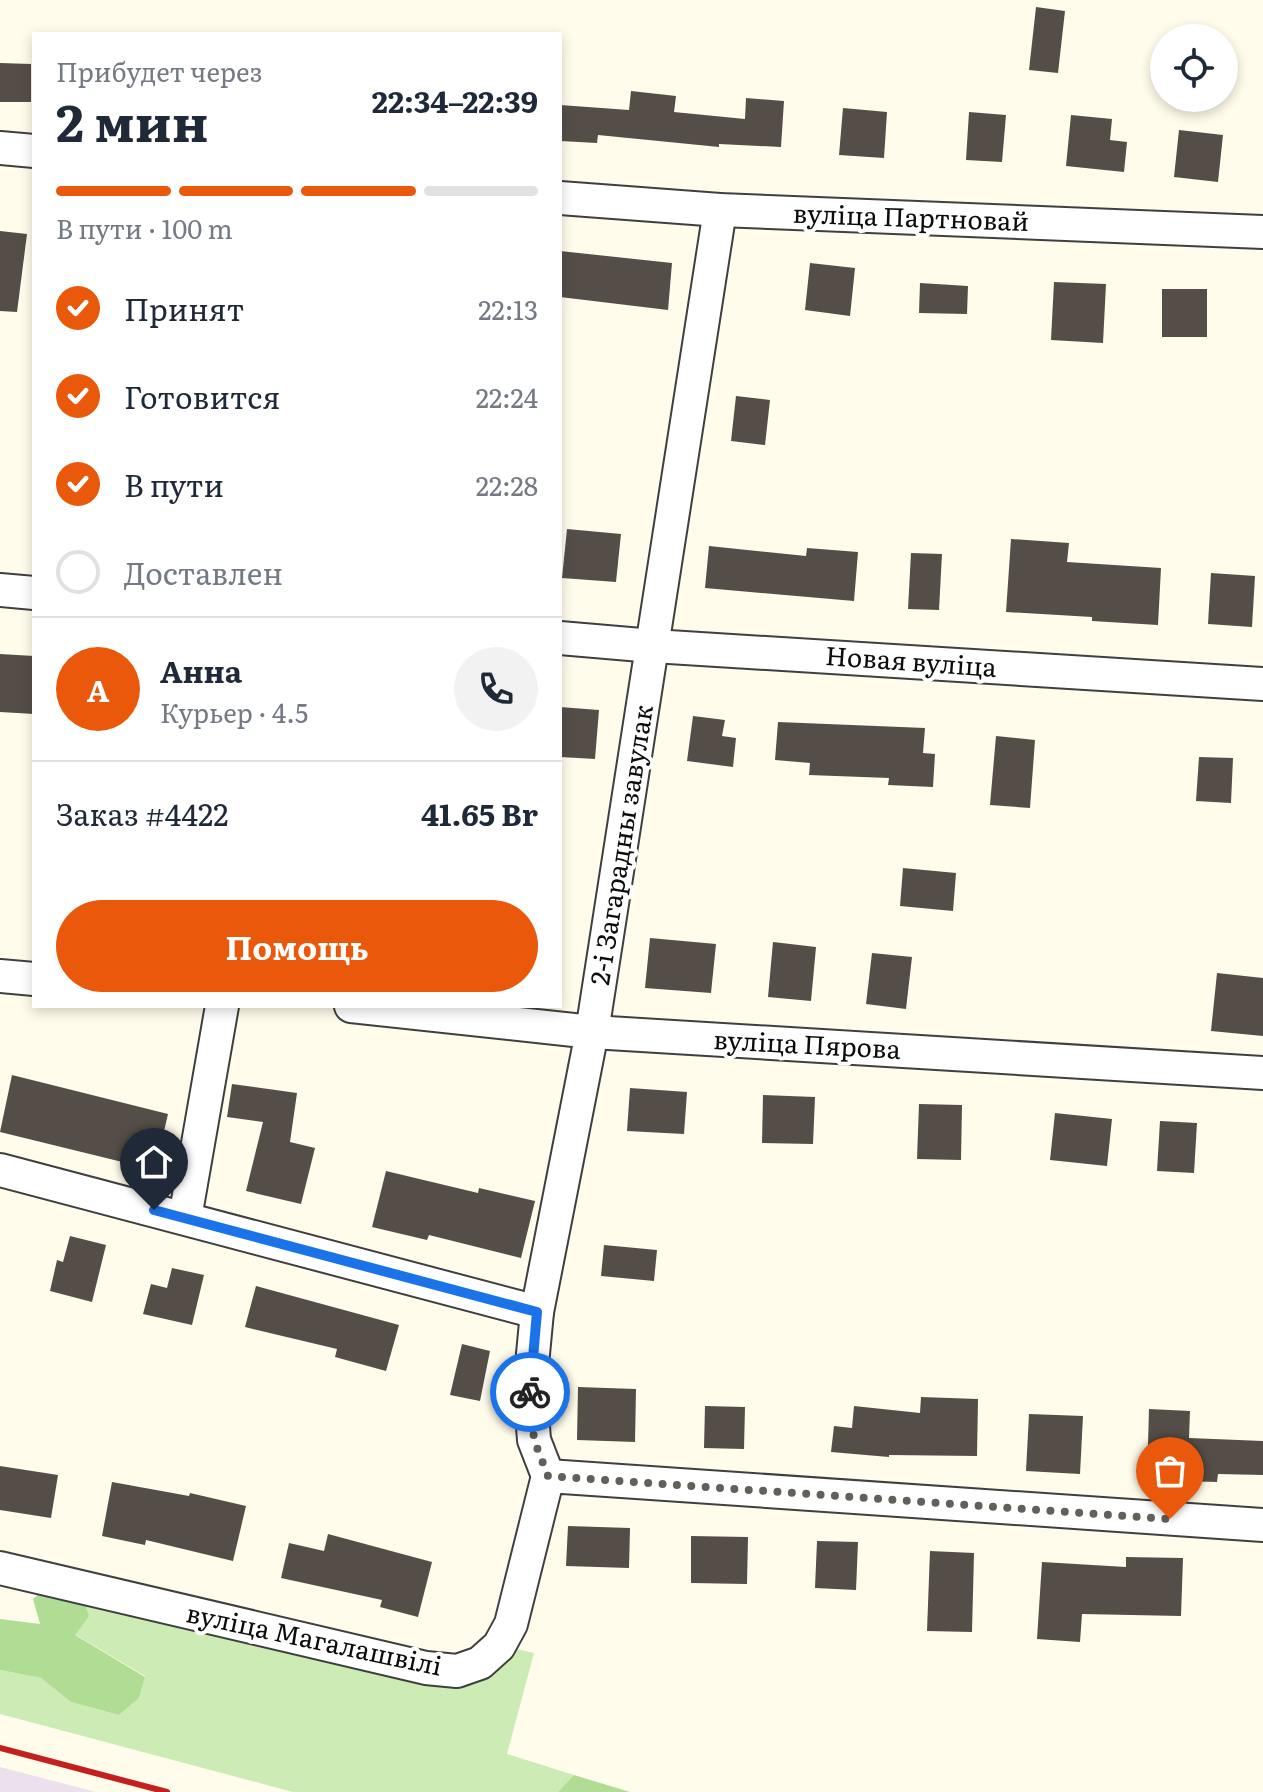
<!DOCTYPE html>
<html lang="ru">
<meta charset="utf-8">
<style>
:root{--surface:#fff;--page:#f2f2f3;--text:#1f2937;--muted:#747a83;--line:#e0e1e3;--accent:#ea580c}
body{margin:0;font-family:Literata,serif;background:var(--page);color:var(--text);height:100vh;display:flex;flex-direction:column;font-size:30px;white-space:nowrap}
*{box-sizing:border-box;margin:0}
p{font-size:26px;color:var(--muted)}
.icon{flex:none;width:44px;height:44px;fill:none;stroke:currentColor;stroke-width:2;stroke-linecap:round;stroke-linejoin:round}
.map{position:relative;flex:1;overflow:hidden}
.drawer{position:absolute;left:32px;top:32px;width:530px;height:976px;display:flex;flex-direction:column;background:var(--surface);border-radius:0px;box-shadow:0 4px 12px #0003}
.drawer>*{flex:none}
.tools{position:absolute;left:1150px;top:24px;display:grid;gap:16px}
.tools a{display:grid;place-items:center;width:88px;height:88px;border-radius:50%;background:var(--surface);box-shadow:0 4px 12px #0003;font-size:40px}
.pin{position:absolute;display:grid;place-items:center;width:68px;height:68px;color:#fff;margin:-82px -34px;border-radius:50% 50% 50% 0;rotate:-45deg;box-shadow:0 0 8px #0007}
.pin .icon{rotate:45deg}
.courier{position:absolute;display:grid;place-items:center;width:80px;height:80px;margin:-40px;border:6px solid #1a73e8;border-radius:50%;background:#fff;color:#222;box-shadow:0 2px 10px #0007}
.head em{font-style:normal;font-weight:700}
.head div{display:flex;flex-direction:column-reverse}
.head{display:flex;align-items:center;justify-content:space-between;height:136px;padding:0 24px}
h1{font-size:52px;font-weight:700;line-height:60px}
.bar{display:grid;grid-template-columns:repeat(4,1fr);gap:12px 8px;align-content:center;height:96px;padding:0 24px}
.bar i{height:10px;border-radius:6px;background:var(--line)}
.bar .active{background:var(--accent)}
.bar p{grid-column:span 4}
.line{display:flex;align-items:center;gap:20px;padding:0 24px;border-top:2px solid var(--line)}
.line div{flex:1}
.round{display:grid;place-items:center;flex:none;width:84px;height:84px;border-radius:42px;background:var(--page)}
ol{padding:0 24px;list-style:none}
li{display:flex;align-items:center;gap:24px;height:88px}
li p{margin-inline-start:auto}
li .icon{padding:8px;border-radius:50%;background:var(--accent);color:#fff;stroke-width:4}
li:last-child{color:var(--muted)}
li i{width:44px;height:44px;border:4px solid var(--line);border-radius:50%}
.cta{display:flex;gap:16px;margin-top:auto;padding:16px 24px}
.cta a{flex:1;height:92px;border-radius:48px;background:var(--accent);color:#fff;font-size:32px;font-weight:700;line-height:92px;text-align:center}
.map>svg:first-child{display:block}
</style>
<div class="map">
<svg width="1263" height="1792" viewBox="0 0 1263 1792">
<rect width="100%" height="100%" fill="#fffcec"/>
<polygon fill="#ebe0ec" points="0,1767 96,1792 0,1792"/>
<polygon fill="#cdebb4" points="82,1596 427,1679 512,1648 534,1653 507,1754 574,1775 558,1792 293,1792 0,1714 0,1670 41,1678 71,1702 119,1715 139,1698 145,1676 74,1634"/>
<g fill="#b0dc93">
<polygon points="48,1586 82,1596 89,1616 75,1635 145,1677 139,1698 119,1715 71,1702 41,1678 0,1670 0,1619 40,1624 33,1599"/>
<polygon points="574,1775 630,1792 558,1792"/>
</g>
<g fill="#554e48">
<polygon points="1036,7 1065,11 1058,73 1029,70"/>
<polygon points="0,63 31,64 31,102 0,102"/>
<polygon points="631,91 676,96 674,112 745,119 746,98 784,101 781,147 719,144 719,147 598,135 597,143 560,141 560,105 629,110"/>
<polygon points="843,108 887,112 884,158 839,155"/>
<polygon points="969,112 1006,115 1002,162 966,160"/>
<polygon points="1071,115 1112,119 1110,140 1127,142 1124,172 1066,166"/>
<polygon points="1179,130 1223,135 1218,182 1174,177"/>
<polygon points="0,231 27,234 17,312 0,311"/>
<polygon points="560,251 672,263 668,310 560,297"/>
<polygon points="810,263 855,268 850,316 805,310"/>
<polygon points="1054,282 1106,284 1103,343 1051,340"/>
<polygon points="920,283 968,286 967,314 919,313"/>
<rect x="1162" y="289" width="45" height="48"/>
<polygon points="736,396 770,400 765,445 731,441"/>
<polygon points="567,529 621,534 616,582 562,578"/>
<polygon points="1011,539 1069,543 1067,562 1161,568 1158,625 1092,621 1092,617 1006,612"/>
<polygon points="709,546 806,556 807,548 858,552 854,601 705,588"/>
<polygon points="911,553 942,554 939,610 908,609"/>
<polygon points="1211,573 1255,576 1252,627 1208,624"/>
<polygon points="0,654 34,656 34,714 0,712"/>
<polygon points="560,707 599,710 595,759 560,757"/>
<polygon points="693,716 725,720 722,736 736,738 733,767 687,761"/>
<polygon points="778,722 925,728 923,753 935,754 933,787 888,785 889,778 809,775 810,763 775,760"/>
<polygon points="996,736 1035,740 1030,808 990,805"/>
<polygon points="1199,757 1233,758 1231,803 1196,801"/>
<polygon points="903,868 956,873 953,911 900,906"/>
<polygon points="650,938 716,944 711,993 645,988"/>
<polygon points="773,942 816,947 811,1001 768,997"/>
<polygon points="872,953 912,957 906,1009 866,1004"/>
<polygon points="1217,973 1263,978 1263,1036 1211,1031"/>
<polygon points="12,1075 168,1114 155,1170 0,1132"/>
<polygon points="232,1084 297,1093 290,1142 315,1148 301,1204 246,1191 263,1122 227,1117"/>
<polygon points="630,1088 687,1092 684,1134 627,1131"/>
<polygon points="763,1095 815,1097 813,1144 762,1143"/>
<polygon points="919,1104 962,1105 961,1160 917,1159"/>
<polygon points="1055,1113 1112,1119 1107,1166 1050,1160"/>
<polygon points="1160,1121 1197,1123 1194,1173 1157,1171"/>
<polygon points="386,1171 478,1193 479,1188 535,1201 521,1258 429,1235 427,1240 372,1227"/>
<polygon points="70,1236 106,1245 92,1302 50,1291 57,1260 63,1262"/>
<polygon points="604,1245 657,1250 654,1281 601,1276"/>
<polygon points="172,1268 204,1275 192,1325 143,1314 151,1284 167,1288"/>
<polygon points="256,1286 399,1325 386,1371 335,1357 337,1349 245,1327"/>
<polygon points="462,1344 490,1351 480,1401 450,1395"/>
<polygon points="578,1387 636,1389 635,1442 577,1440"/>
<polygon points="921,1397 978,1399 977,1456 889,1455 889,1457 831,1452 834,1426 852,1428 854,1406 920,1413"/>
<polygon points="705,1406 745,1407 744,1449 704,1448"/>
<polygon points="1149,1409 1190,1411 1189,1438 1263,1441 1263,1475 1218,1474 1217,1482 1147,1480"/>
<polygon points="1029,1414 1083,1416 1080,1474 1026,1471"/>
<polygon points="0,1466 58,1475 51,1518 0,1510"/>
<polygon points="112,1482 189,1496 190,1493 246,1506 233,1561 146,1540 145,1545 102,1536"/>
<polygon points="568,1526 630,1528 629,1568 566,1566"/>
<polygon points="328,1534 432,1562 418,1617 380,1607 382,1600 281,1578 289,1543 324,1551"/>
<polygon points="691,1536 748,1537 747,1584 691,1583"/>
<polygon points="817,1541 858,1542 856,1590 815,1588"/>
<polygon points="930,1551 974,1553 972,1632 927,1631"/>
<polygon points="1126,1557 1183,1558 1181,1616 1082,1614 1080,1642 1037,1639 1042,1562 1126,1567"/>
</g>
<g fill="none" stroke-linecap="round" stroke-linejoin="round">
<defs>
<g id="street">
<polyline points="0,148 34,151"/>
<polyline points="560,198 720,210 1263,232"/>
<polyline points="0,590 34,593"/>
<polyline points="560,638 653,646 1263,684"/>
<polyline points="0,976 34,979"/>
<polyline points="351,1006 592,1032 1263,1073"/>
<polyline points="0,1170 537,1312"/>
<polyline points="185,1218 222,1006"/>
<polyline points="548,1476 534,1440 530,1385 537,1312 592,1032 720,210"/>
<polyline points="0,1568 426,1668 457,1671 480,1663 499,1646 511,1624 548,1476 1263,1525"/>
</g>
</defs>
<use href="#street" stroke="#3f3f3f" stroke-width="36"/>
<use href="#street" stroke="#fff" stroke-width="32"/>
<polyline stroke="#c2211f" stroke-width="6" points="0,1748 167,1792"/>
</g>
<g fill="none" stroke-linecap="round" stroke-linejoin="round">
<polyline stroke="#61605a" stroke-width="8" stroke-dasharray="0 14.4" points="530,1392 534,1440 548,1476 1170,1519"/>
<polyline stroke="#1a73e8" stroke-width="10" points="154,1210 537,1312 530,1392"/>
</g>
<g text-anchor="middle" stroke-width="8" stroke-linejoin="round" paint-order="stroke">
<g font-size="26" fill="#0c0c0c" stroke="#fff">
<text transform="translate(911 218) rotate(2)" y="9">вуліца Партновай</text>
<text transform="translate(911 662) rotate(4)" y="9">Новая вуліца</text>
<text transform="translate(622 845) rotate(-81)" y="9">2-і Загарадны завулак</text>
<text transform="translate(807 1045) rotate(3)" y="9">вуліца Пярова</text>
<text transform="translate(314 1640) rotate(12)" y="9">вуліца Магалашвілі</text>
</g>
</g>
</svg>
<div class="tools">
<a><svg class="icon" aria-label="locate" viewBox="0 0 24 24"><circle cx="12" cy="12" r="6"/><path d="M12 2v4M12 18v4M2 12h4M18 12h4"/></svg></a>
</div>
<div class="pin" style="left:1170px;top:1519px;background:#ea580c"><svg class="icon" aria-label="bag" viewBox="0 0 24 24"><path d="M5 8h14l-1 12H6zM9 8a3 3 0 0 1 6 0"/></svg></div>
<div class="pin" style="left:154px;top:1210px;background:#1f2937"><svg class="icon" aria-label="home" viewBox="0 0 24 24"><path d="M3 11l9-7 9 7M6 9v11h12V9"/></svg></div>
<div class="courier" style="left:530px;top:1392px"><svg class="icon" aria-label="bike" viewBox="0 0 24 24"><circle cx="6" cy="16" r="4"/><circle cx="18" cy="16" r="4"/><path d="M6 16l4-8h5l3 8M10 8l3 8H6M13 5h3"/></svg></div>
<section class="drawer">
<div class="head"><div><h1>2 мин</h1><p>Прибудет через</p></div><em>22:34–22:39</em></div>
<div class="bar"><i class="active"></i><i class="active"></i><i class="active"></i><i></i><p>В пути · 100 m</p></div>
<ol>
<li><svg class="icon" aria-label="check" viewBox="0 0 24 24"><path d="M5 12l5 5 9-10"/></svg>Принят<p>22:13</p></li>
<li><svg class="icon" aria-label="check" viewBox="0 0 24 24"><path d="M5 12l5 5 9-10"/></svg>Готовится<p>22:24</p></li>
<li><svg class="icon" aria-label="check" viewBox="0 0 24 24"><path d="M5 12l5 5 9-10"/></svg>В пути<p>22:28</p></li>
<li><i></i>Доставлен</li>
</ol>
<div class="line" style="height:144px"><b class="round" style="background:var(--accent);color:#fff">А</b><div><b>Анна</b><p>Курьер · 4.5</p></div><a class="round"><svg class="icon" aria-label="phone" viewBox="0 0 24 24"><path d="M5 4h4l2 5-3 2q2 4 5 5l2-3 5 2v4C11 20 4 13 5 4z"/></svg></a></div>
<div class="line" style="height:104px"><div>Заказ #4422</div><b>41.65 Br</b></div>
<div class="cta"><a>Помощь</a></div>
</section>
</div>
